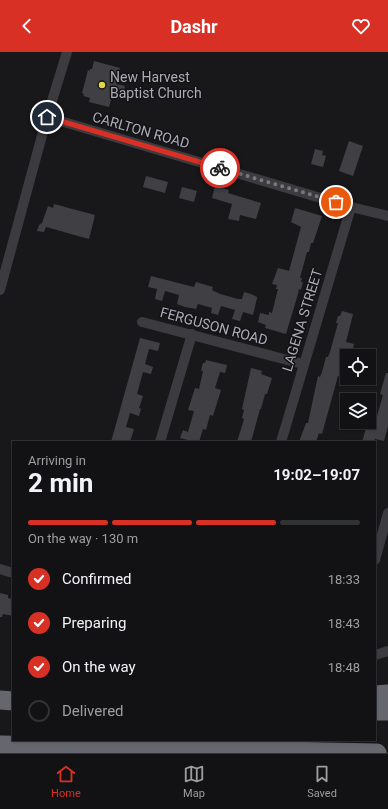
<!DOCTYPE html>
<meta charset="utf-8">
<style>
:root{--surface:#121214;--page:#1f2022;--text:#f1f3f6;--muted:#9c9ea0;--line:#313234;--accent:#d93025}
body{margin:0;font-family:Roboto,sans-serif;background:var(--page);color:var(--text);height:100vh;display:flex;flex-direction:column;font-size:15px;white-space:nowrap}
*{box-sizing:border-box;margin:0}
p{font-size:13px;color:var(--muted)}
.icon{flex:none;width:22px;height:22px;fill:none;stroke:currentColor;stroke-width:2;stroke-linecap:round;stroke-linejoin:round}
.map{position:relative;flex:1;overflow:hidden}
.panel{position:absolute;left:12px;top:389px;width:364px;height:300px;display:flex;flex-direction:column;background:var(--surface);border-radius:0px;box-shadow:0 1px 3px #0004,0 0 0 1px var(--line)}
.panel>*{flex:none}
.fabs{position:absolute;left:340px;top:297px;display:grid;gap:8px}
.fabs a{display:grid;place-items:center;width:36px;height:36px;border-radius:0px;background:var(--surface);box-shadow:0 1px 3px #0004,0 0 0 1px var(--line);font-size:20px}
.pin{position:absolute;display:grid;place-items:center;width:34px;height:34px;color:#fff;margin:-17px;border:2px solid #fff;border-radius:50%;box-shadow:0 1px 4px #0007}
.courier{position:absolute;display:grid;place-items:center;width:40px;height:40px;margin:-20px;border:3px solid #d93025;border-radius:50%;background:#fff;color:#222;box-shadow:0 1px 5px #0007}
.headline em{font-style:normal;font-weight:700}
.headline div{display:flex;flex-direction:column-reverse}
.headline{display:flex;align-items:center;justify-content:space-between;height:68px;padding:0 16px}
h1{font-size:26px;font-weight:700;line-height:30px}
.bar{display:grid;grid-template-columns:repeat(4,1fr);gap:6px 4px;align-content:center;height:48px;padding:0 16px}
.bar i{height:5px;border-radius:3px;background:var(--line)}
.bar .selected{background:var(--accent)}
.bar p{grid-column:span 4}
ol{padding:0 16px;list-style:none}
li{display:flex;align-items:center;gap:12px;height:44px}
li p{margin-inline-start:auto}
li .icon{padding:4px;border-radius:50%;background:var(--accent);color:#fff;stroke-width:4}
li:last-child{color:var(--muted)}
li i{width:22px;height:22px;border:2px solid var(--line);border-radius:50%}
header{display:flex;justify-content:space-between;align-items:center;height:52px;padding:0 16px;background:var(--accent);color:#fff;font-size:18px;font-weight:700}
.dock{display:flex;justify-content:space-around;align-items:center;height:56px;border-top:1px solid var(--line);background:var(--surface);font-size:11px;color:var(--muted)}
.dock a{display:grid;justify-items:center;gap:2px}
.dock .selected{color:var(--accent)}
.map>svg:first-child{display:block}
</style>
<header><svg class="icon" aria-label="back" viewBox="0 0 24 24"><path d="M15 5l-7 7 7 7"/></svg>Dashr<svg class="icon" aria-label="heart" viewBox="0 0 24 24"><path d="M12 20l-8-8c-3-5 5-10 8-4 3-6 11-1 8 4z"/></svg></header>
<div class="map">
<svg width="388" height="701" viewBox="0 0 388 701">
<rect width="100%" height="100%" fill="#18181a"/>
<g fill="#404044">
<polygon points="94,9 120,16 116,32 125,34 122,47 112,44 109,55 89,50 90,46 83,44 84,42 82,41 88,18 90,19 90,17 92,17"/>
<polygon points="349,89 363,94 353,124 339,119"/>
<polygon points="315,97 323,99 322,103 326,104 323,115 311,112"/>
<polygon points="146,124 168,130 165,141 143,135"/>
<polygon points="215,134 229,138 228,141 261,151 256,167 240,163 239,169 228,167 232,152 212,146"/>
<polygon points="182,135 197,139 194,150 179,146"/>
<polygon points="54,152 95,163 89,187 46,175 44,180 37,179 39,173 42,171 48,154 53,156"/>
<polygon points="295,156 322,164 313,191 311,191 309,200 307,200 300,226 302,226 301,230 303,230 301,238 299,237 298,242 286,282 265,276 266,273 258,270 260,261 269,263 269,260 272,261 278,237 276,237 277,233 272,232 278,216 289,219 301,175 291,170"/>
<polygon points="151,224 194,235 196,230 213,235 212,238 220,242 238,247 242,247 244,240 251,242 257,245 257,246 253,263 243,260 240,269 232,267 235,258 221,254 218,263 211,261 212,256 198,252 196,257 185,255 177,252 179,243 165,239 162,249 155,247 157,237 148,235"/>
<polygon points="342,259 353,262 346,290 354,292 352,301 347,299 347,327 338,324 322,382 319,381 316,390 299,390 306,371 308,371 318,324 320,325 322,320 326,305 328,305 330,300 338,271 336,271 338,264 340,264"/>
<polygon points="140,286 160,291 158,299 149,297 145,312 153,315 151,322 143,320 137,342 143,344 139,356 141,357 139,364 130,361 126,375 134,377 130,390 111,390"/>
<polygon points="206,308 227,313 225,321 220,320 215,336 221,338 213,364 210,363 206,378 203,377 199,390 195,390 180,386 183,378 188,380 194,359 188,358 195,336 199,337 203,319 201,319 203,311 205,311"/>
<polygon points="251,316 262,319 261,322 272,326 267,342 265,342 261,357 260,357 251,390 237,390 244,367 242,366 244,358 242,357"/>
<polygon points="386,321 388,321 388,374 384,389 375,387 374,390 362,390 366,376 373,378 383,343 380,342"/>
<polygon points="0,541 8,543 8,546 13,547 13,564 3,562 2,565 0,565"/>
</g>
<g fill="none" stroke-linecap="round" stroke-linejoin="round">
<g stroke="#3c3b40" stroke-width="10">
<polyline points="47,65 351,155 388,164"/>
<polyline points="0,238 47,65 67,0"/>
<polyline points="142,270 303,312"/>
<polyline points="160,390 192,282"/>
<polyline points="281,390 351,155"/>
<polyline points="375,508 388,461"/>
<polyline points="0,517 13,521"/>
<polyline points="375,603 388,599"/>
</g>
<g stroke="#66666f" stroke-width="19">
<polyline points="375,643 388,642"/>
<polyline points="0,648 13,649"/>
<polyline points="375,659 388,659"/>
<polyline points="0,693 377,701"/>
</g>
</g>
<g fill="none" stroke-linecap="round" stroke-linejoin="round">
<polyline stroke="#787881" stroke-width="4" stroke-dasharray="0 7.2" points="220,116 336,150"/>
<polyline stroke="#d93025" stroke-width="5" points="47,65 220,116"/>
</g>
<circle fill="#e3d646" stroke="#131315" stroke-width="1.5" cx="102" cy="33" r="4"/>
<g text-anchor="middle" stroke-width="3" stroke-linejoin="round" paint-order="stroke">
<g font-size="14" fill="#abacb8" stroke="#131315" text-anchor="start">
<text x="110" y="30">New Harvest<tspan x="110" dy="16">Baptist Church</tspan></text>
</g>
<g font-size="14" fill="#abacb8" stroke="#131315">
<text transform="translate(141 78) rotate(16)" y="5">CARLTON ROAD</text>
<text transform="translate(302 268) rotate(-73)" y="5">LAGENA STREET</text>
<text transform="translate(214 274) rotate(15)" y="5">FERGUSON ROAD</text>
</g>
</g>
</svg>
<div class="fabs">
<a><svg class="icon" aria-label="locate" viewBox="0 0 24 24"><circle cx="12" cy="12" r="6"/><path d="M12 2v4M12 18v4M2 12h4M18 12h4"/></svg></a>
<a><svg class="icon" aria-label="layers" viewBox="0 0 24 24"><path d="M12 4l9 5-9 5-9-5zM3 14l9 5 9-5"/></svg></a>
</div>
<div class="pin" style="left:336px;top:150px;background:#ea580c"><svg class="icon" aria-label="bag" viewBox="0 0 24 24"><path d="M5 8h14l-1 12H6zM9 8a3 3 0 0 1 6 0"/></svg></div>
<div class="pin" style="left:47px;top:65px;background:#1f2937"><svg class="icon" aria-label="home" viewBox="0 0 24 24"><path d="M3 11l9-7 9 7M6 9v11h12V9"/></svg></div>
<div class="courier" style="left:220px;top:116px"><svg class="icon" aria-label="bike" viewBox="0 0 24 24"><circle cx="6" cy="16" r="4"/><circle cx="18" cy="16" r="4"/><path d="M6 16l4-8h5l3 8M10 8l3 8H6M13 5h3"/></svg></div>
<section class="panel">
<div class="headline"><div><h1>2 min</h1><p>Arriving in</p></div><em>19:02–19:07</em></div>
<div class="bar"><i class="selected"></i><i class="selected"></i><i class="selected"></i><i></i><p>On the way · 130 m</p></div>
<ol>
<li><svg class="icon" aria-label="check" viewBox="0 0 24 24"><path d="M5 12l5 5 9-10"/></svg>Confirmed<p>18:33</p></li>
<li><svg class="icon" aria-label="check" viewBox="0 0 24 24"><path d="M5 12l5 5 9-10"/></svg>Preparing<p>18:43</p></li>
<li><svg class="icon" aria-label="check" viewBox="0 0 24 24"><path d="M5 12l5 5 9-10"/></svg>On the way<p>18:48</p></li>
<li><i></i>Delivered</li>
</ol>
</section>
</div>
<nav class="dock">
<a class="selected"><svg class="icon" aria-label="home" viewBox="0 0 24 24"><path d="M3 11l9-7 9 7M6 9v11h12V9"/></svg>Home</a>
<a><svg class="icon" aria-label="map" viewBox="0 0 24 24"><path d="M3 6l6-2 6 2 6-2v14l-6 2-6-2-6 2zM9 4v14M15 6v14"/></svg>Map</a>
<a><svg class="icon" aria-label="saved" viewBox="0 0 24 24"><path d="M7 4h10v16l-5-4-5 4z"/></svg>Saved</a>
</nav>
